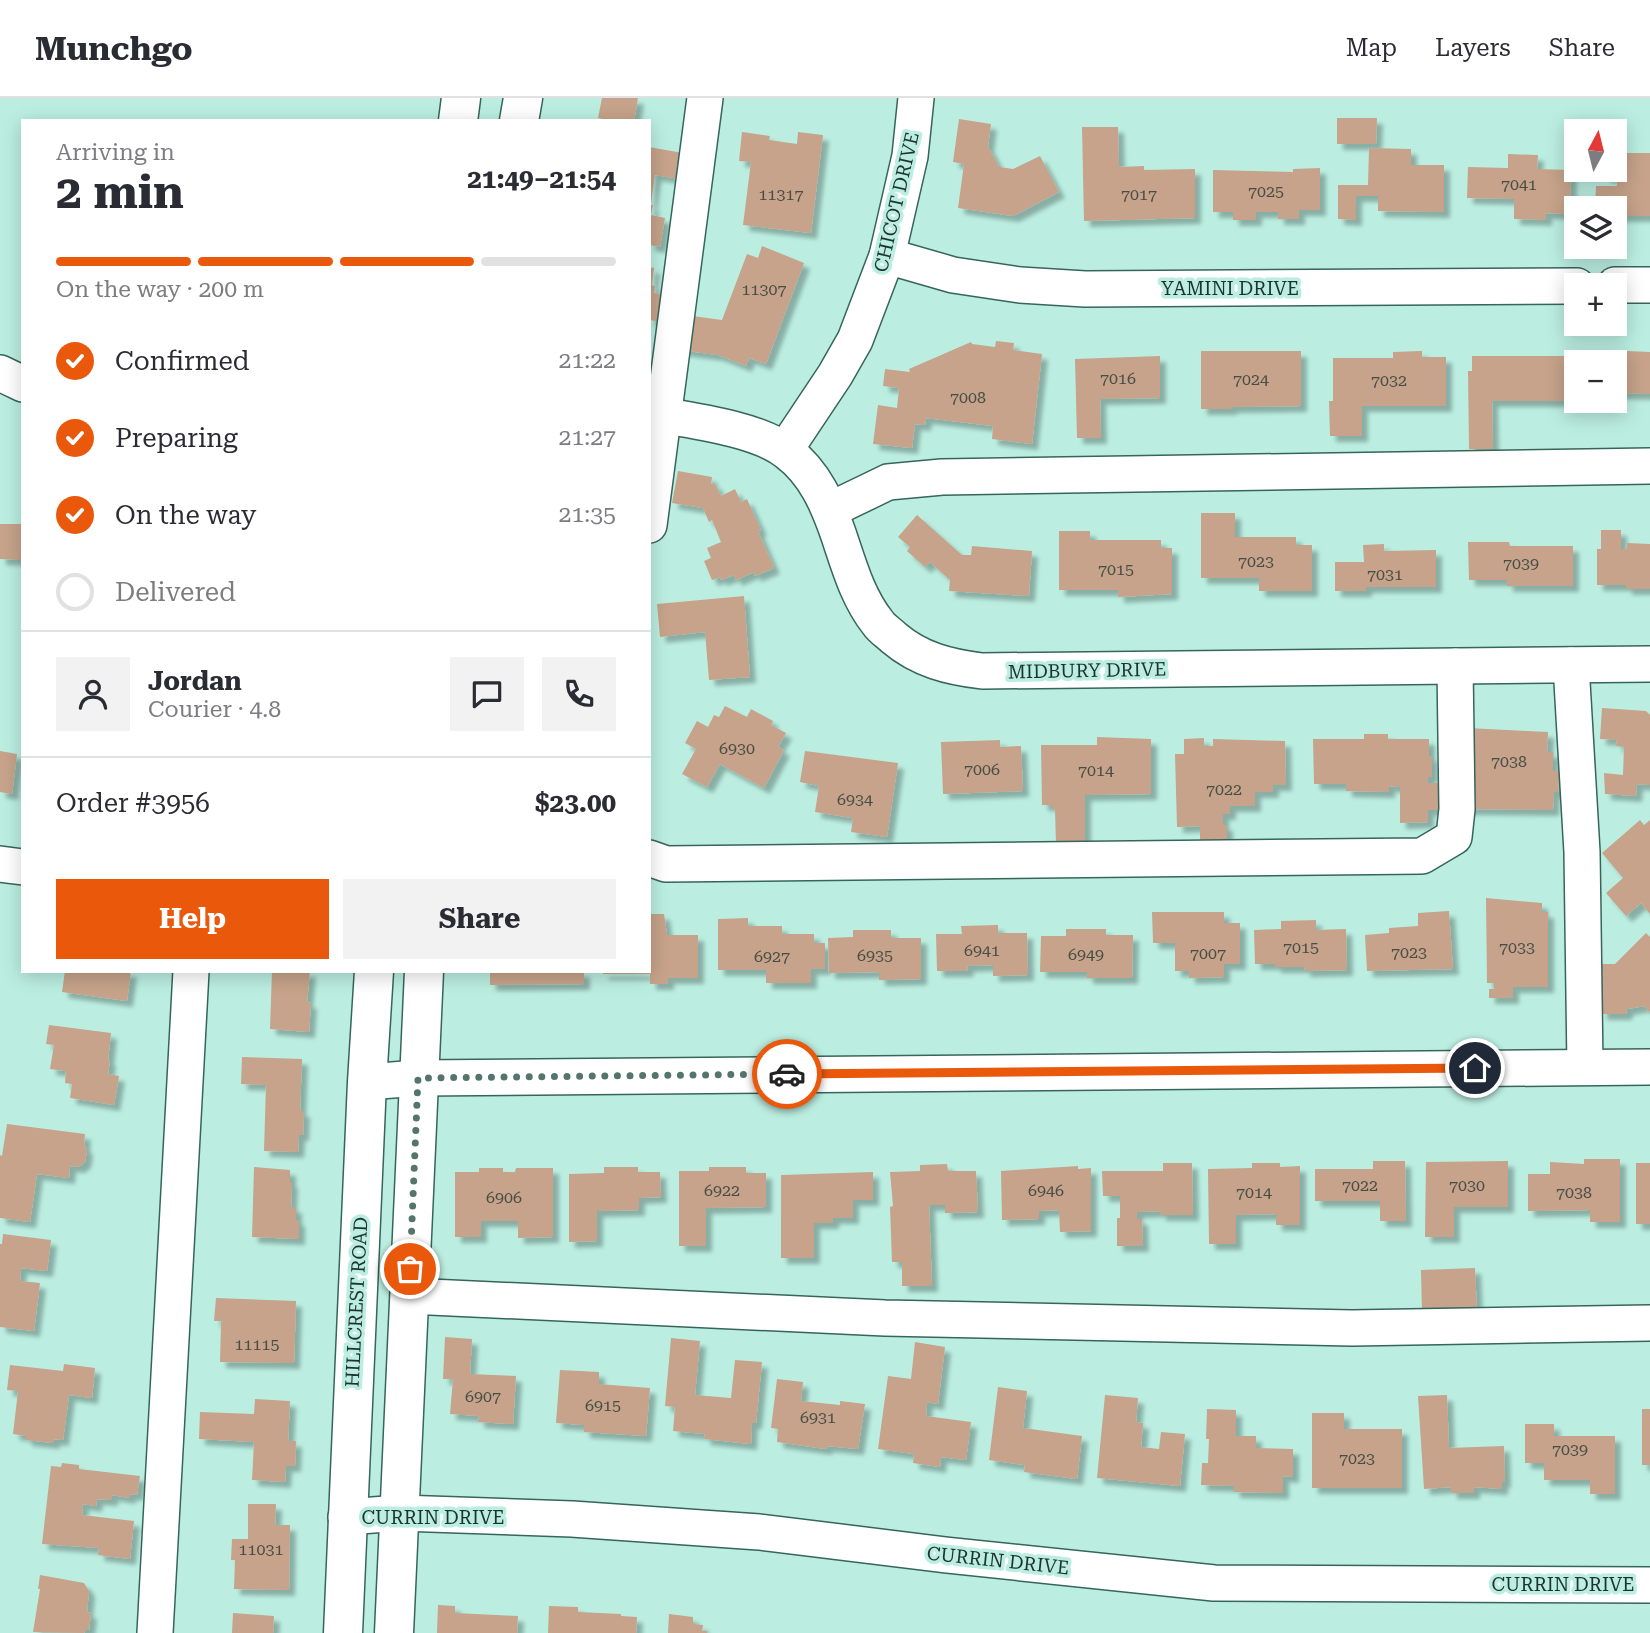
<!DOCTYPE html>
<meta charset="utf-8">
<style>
:root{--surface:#fff;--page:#f2f2f3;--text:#2b2b33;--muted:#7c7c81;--line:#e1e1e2;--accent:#ea580c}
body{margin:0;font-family:"Roboto Serif",serif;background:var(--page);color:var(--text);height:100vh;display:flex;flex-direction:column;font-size:26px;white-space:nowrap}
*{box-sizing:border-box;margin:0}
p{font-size:23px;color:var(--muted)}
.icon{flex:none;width:38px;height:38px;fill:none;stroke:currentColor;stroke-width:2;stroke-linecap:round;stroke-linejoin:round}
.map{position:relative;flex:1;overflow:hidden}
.sheet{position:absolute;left:21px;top:21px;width:630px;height:854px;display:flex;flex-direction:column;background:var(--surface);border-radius:0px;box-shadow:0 4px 18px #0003}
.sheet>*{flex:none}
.needle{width:46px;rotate:7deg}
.buttons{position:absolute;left:1564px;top:21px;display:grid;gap:14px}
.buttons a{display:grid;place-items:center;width:63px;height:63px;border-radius:0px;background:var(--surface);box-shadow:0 4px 18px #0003;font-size:35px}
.pin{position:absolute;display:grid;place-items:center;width:60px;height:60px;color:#fff;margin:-30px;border:4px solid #fff;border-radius:50%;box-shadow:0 2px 7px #0007}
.courier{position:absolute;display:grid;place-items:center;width:70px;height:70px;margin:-35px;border:5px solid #ea580c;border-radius:50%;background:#fff;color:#222;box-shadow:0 2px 9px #0007}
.headline em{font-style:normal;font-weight:700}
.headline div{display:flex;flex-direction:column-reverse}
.headline{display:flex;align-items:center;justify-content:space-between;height:119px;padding:0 35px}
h1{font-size:46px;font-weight:700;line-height:52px}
.bar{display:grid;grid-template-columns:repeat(4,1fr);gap:10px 7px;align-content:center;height:84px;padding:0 35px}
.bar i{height:9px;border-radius:5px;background:var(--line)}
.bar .on{background:var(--accent)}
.bar p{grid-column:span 4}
.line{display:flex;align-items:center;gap:18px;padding:0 35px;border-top:2px solid var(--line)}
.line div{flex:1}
.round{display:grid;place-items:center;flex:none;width:74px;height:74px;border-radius:0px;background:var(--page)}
ol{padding:0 35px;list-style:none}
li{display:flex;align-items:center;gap:21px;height:77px}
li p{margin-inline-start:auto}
li .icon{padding:7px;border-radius:50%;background:var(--accent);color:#fff;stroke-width:4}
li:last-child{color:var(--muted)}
li i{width:38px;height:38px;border:4px solid var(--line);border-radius:50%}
.action{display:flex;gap:14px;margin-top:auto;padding:14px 35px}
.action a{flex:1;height:80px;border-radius:0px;background:var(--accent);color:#fff;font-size:28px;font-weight:700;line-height:80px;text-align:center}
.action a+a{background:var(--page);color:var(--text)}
header{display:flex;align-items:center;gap:42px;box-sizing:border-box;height:98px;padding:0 35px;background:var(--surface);border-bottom:2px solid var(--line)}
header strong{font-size:33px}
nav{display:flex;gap:38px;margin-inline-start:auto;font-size:24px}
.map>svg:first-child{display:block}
</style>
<header>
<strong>Munchgo</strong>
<nav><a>Map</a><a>Layers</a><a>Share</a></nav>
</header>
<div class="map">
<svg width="1650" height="1535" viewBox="0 0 1650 1535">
<defs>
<filter id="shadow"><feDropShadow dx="6" dy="6" stdDeviation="2" flood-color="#0004"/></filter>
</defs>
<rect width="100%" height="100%" fill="#bbeee1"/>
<g fill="#c6a38a" filter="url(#shadow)">
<polygon points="602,0 638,0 634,23 612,23 598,20"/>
<polygon points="1337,20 1377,20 1376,46 1337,46"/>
<polygon points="959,21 991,26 988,48 999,69 1013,71 1040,58 1059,94 1013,118 958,110 964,66 953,64"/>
<polygon points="1082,29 1118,29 1119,69 1144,68 1144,72 1195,71 1195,120 1084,123"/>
<polygon points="742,34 770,38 769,42 797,46 798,34 823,37 811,135 743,127 751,64 739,63"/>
<polygon points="649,49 683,55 679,81 655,77 651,106 649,106"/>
<polygon points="1369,50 1411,51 1411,67 1444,67 1444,114 1378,113 1378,98 1356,98 1356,122 1338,121 1338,87 1368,87"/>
<polygon points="1624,55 1650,55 1650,118 1615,118 1615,110 1595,110 1596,88 1617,88 1617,79 1605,79 1605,72 1615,72 1615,58 1624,58"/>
<polygon points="1508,56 1538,57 1537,71 1571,72 1570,116 1546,115 1546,122 1514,121 1514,101 1467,100 1468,69 1508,70"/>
<polygon points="1320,70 1320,112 1299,112 1299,121 1278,121 1278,114 1256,114 1256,122 1233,122 1233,114 1213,114 1213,72 1293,74 1293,71"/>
<polygon points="649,107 653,107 651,117 665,120 660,149 649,147"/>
<polygon points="762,148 804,165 766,266 749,260 746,268 718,257 680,252 685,217 722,222 747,156 758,160"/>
<polygon points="649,169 654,170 652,187 655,188 654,195 668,198 664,224 649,222"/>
<polygon points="996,243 1014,245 1013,252 1042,256 1032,346 992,341 993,328 926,320 925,327 915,326 912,350 873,346 878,307 897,310 899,290 883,288 885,271 910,274 909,271 971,244 972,246 995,249"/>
<polygon points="1602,252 1650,254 1650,296 1615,295 1615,264 1601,264"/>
<polygon points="1201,253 1301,253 1301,308 1231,309 1231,311 1201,311"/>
<polygon points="1422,253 1422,259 1446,259 1446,308 1362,308 1362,338 1330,338 1329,303 1333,303 1333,260 1393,260 1393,254"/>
<polygon points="1160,258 1160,300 1100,301 1101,340 1077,340 1075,261"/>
<polygon points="1472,258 1572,258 1572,303 1492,303 1493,351 1469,351 1468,273 1472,273"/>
<polygon points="678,373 712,379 711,386 715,385 721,398 735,391 741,404 747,401 761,432 758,433 774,470 755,478 754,474 736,482 734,477 721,482 720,479 712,482 704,463 711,460 707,450 721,444 712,422 709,424 703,410 672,405"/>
<polygon points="1201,415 1235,415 1235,439 1296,439 1296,447 1312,447 1312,493 1259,493 1259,480 1201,480"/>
<polygon points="917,417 962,457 971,457 972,448 1032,453 1029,498 949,493 950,482 930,464 925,469 907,453 910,449 898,439"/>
<polygon points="0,426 23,426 22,462 0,461"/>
<polygon points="1601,432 1621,432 1621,451 1627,451 1627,445 1650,446 1650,491 1626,491 1626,487 1597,487 1597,451 1601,451"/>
<polygon points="1059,433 1090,433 1090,442 1161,442 1161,450 1172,450 1172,496 1118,499 1118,492 1059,492"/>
<polygon points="1468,444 1509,444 1510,448 1573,448 1573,488 1507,488 1507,482 1469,482"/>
<polygon points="1384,446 1384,453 1436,452 1436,489 1366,489 1366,493 1335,493 1335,464 1364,464 1363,447"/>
<polygon points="744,498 750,579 709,582 705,534 660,539 657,506"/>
<polygon points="725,608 747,619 751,611 773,623 771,627 786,635 778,649 784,652 764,690 720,666 707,689 682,676 696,651 685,645 697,623 708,629 714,617 719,619"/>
<polygon points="1602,610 1646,613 1650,617 1650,687 1637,686 1636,698 1605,696 1604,675 1623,677 1624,649 1616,648 1617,642 1600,641"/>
<polygon points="1467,630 1548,634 1547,654 1553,654 1553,673 1559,673 1558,694 1554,694 1553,712 1465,711"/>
<polygon points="1364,636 1388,636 1388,641 1429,641 1429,658 1432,658 1432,679 1428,679 1428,685 1444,685 1444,712 1428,712 1428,724 1400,725 1400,689 1389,688 1389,694 1346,693 1346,686 1314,686 1313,641 1364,641"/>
<polygon points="1097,639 1151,641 1151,696 1085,697 1085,746 1056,746 1055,711 1052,711 1052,707 1042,707 1041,647 1097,647"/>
<polygon points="1204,640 1204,648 1213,648 1213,641 1285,643 1286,687 1273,687 1273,694 1255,694 1255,708 1230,708 1230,716 1223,716 1223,727 1227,727 1227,743 1200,744 1200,728 1177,729 1175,656 1184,656 1184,641"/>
<polygon points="1000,642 1000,649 1021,648 1023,693 943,696 941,644"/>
<polygon points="0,653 17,656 12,696 0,694"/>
<polygon points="805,653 898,665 887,739 851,734 853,720 815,714 819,688 800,684"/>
<polygon points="1640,722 1644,727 1650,722 1650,816 1641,805 1626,818 1606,795 1623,780 1602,755"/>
<polygon points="1486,800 1542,805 1542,814 1548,814 1548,889 1513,889 1513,900 1489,900 1489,891 1494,891 1494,885 1487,885"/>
<polygon points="1449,813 1453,871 1367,873 1365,837 1389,835 1389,830 1418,828 1418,815"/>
<polygon points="1152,814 1224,814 1224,825 1240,825 1240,866 1224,866 1224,879 1189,880 1189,873 1175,873 1175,845 1153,845"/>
<polygon points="649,816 664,816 667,837 698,837 698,880 668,880 668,886 650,886 650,876 603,876 603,873 649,873"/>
<polygon points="748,820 748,828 782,828 782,836 814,836 814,845 825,845 825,871 811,871 811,885 766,885 766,872 718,872 718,821"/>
<polygon points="1316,822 1316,832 1346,831 1347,872 1304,873 1305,869 1275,869 1275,866 1255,866 1254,832 1281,831 1281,823"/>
<polygon points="998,827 998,835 1027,835 1028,877 993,878 993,867 967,868 968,873 937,873 936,836 962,836 961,828"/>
<polygon points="1066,831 1106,831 1106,837 1133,837 1132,880 1087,880 1087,874 1040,874 1041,838 1066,838"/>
<polygon points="853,832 891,832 891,840 921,840 921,881 879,882 879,874 829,875 828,840 853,839"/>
<polygon points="1646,835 1650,839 1650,913 1648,914 1645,908 1627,911 1626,916 1601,916 1601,866 1615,866"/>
<polygon points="65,873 131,873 127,903 62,894"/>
<polygon points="272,873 310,873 307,904 311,905 309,934 270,931"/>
<polygon points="490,873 584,873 584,886 490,887"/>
<polygon points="49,927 111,935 108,962 110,962 108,976 119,978 114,1007 70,1000 72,986 65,985 66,973 50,971 54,947 46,946"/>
<polygon points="242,959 302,961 300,1013 304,1013 303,1037 299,1037 298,1054 264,1053 266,987 241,986"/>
<polygon points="7,1026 85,1036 84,1047 87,1052 85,1064 79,1069 70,1068 69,1080 37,1076 30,1124 0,1120 0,1057 2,1058"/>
<polygon points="1584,1061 1620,1061 1620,1124 1590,1124 1590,1112 1528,1113 1528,1076 1550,1076 1550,1064 1584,1066"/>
<polygon points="1373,1063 1405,1063 1406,1123 1380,1123 1380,1103 1315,1103 1315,1071 1373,1071"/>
<polygon points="1508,1063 1508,1109 1454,1109 1454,1139 1425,1139 1426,1064"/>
<polygon points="1163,1065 1192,1065 1193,1117 1160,1117 1160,1113 1137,1114 1137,1121 1142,1121 1143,1148 1117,1148 1117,1120 1120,1120 1120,1098 1103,1098 1102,1073 1163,1073"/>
<polygon points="1252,1065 1280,1065 1280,1069 1300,1068 1300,1127 1276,1127 1276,1116 1236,1117 1236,1146 1209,1146 1208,1071 1252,1070"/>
<rect x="1636" y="1065" width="14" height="61"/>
<polygon points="947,1066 948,1073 976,1073 978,1114 945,1115 945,1107 929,1107 932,1188 902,1188 902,1164 892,1164 890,1109 893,1108 890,1074 920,1073 920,1067"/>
<polygon points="1078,1068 1078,1071 1091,1070 1091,1133 1060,1134 1059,1112 1039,1113 1039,1121 1002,1122 1001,1073"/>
<polygon points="254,1069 290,1072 290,1084 292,1084 291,1109 296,1109 296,1122 299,1122 299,1141 252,1139"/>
<polygon points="604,1069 638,1069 638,1074 660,1074 661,1099 639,1100 639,1112 597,1113 597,1143 569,1144 569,1076 604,1075"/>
<polygon points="709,1069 746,1069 746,1075 766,1075 766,1109 706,1110 706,1148 679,1148 679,1073 709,1073"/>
<polygon points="479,1070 503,1070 503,1074 515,1074 516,1070 553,1070 553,1139 518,1140 518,1123 481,1123 481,1139 455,1139 455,1074 479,1074"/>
<polygon points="873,1074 873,1102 853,1102 853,1120 833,1120 833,1125 814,1125 814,1160 781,1160 781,1077"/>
<polygon points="3,1136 51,1142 47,1173 21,1170 20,1183 40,1185 34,1233 0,1229 0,1146 2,1146"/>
<polygon points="1475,1170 1477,1214 1422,1215 1421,1172"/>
<polygon points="216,1200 296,1203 294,1265 220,1264 221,1225 223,1223 214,1223"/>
<polygon points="445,1239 472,1241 470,1276 516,1278 513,1326 478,1324 479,1318 450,1316 453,1281 443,1281"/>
<polygon points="671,1240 700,1243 695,1297 731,1300 735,1262 762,1264 756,1325 752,1325 751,1346 704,1341 705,1336 673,1333 675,1309 665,1308"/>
<polygon points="915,1244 945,1249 938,1306 927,1304 926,1318 971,1324 966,1362 941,1359 940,1369 913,1365 914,1356 878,1351 888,1278 911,1281"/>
<polygon points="64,1266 95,1270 92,1300 69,1297 63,1342 54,1341 54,1345 26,1342 26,1338 13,1336 18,1293 7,1292 10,1267 63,1273"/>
<polygon points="560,1272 599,1274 599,1286 650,1290 646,1338 584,1334 584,1327 556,1325"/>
<polygon points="777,1281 803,1284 801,1303 840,1307 840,1303 865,1306 858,1351 827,1348 826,1351 777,1344 778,1331 771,1330"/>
<polygon points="998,1289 1027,1293 1023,1330 1082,1338 1077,1381 1024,1374 1025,1367 989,1362"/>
<polygon points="1105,1297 1138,1300 1136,1324 1143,1325 1141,1349 1159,1351 1161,1334 1185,1336 1180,1388 1097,1380"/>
<polygon points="1447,1297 1449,1350 1504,1348 1505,1384 1502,1384 1502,1391 1474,1389 1474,1395 1451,1395 1451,1389 1424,1391 1418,1298"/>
<polygon points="255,1301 290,1303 288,1343 296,1343 295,1368 286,1368 285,1384 252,1382 254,1344 199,1341 200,1314 254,1316"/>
<polygon points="1207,1311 1236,1312 1236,1338 1256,1338 1256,1350 1293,1351 1293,1379 1283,1378 1283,1395 1234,1394 1234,1388 1201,1387 1202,1365 1208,1365 1209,1341 1206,1341"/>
<rect x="1642" y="1311" width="8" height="56"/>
<polygon points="1312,1315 1344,1315 1344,1331 1402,1331 1402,1390 1312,1390"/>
<polygon points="1525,1326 1554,1326 1554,1338 1615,1338 1615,1396 1590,1396 1590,1382 1544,1382 1544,1365 1525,1365"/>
<polygon points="62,1365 79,1367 79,1371 140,1378 137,1397 130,1396 130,1400 112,1397 112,1402 97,1401 96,1408 83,1406 82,1417 134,1423 130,1461 98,1457 99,1450 42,1446 51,1368 61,1369"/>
<polygon points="248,1406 276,1406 275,1427 290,1427 289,1492 234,1491 235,1462 231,1462 232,1441 248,1441"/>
<polygon points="40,1477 84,1485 89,1493 87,1514 91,1515 89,1532 85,1532 84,1535 33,1534 40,1491 38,1491"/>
<polygon points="438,1507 455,1508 455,1515 518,1518 517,1535 437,1535"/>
<polygon points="549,1508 578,1509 578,1514 621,1516 621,1518 637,1519 636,1535 548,1535"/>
<polygon points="233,1515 274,1518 273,1535 232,1535"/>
<polygon points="669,1516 693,1519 693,1526 703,1527 702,1533 707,1533 707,1535 668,1535"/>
</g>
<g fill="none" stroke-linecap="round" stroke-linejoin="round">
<defs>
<g id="minor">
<polyline points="887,158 953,177 1020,187 1085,191 1577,188"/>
<polyline points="1615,187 1650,187"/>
<polyline points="0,275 23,286"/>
<path d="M649 315C687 322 757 330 787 354 815 375 828 406 839 438 849 468 858 500 878 525 882 531 889 535 894 540 920 562 949 569 982 573L1650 566"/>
<polyline points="785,352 835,277 855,242 887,158 910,58 916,0"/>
<polyline points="830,412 888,384 942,379 1650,368"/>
<polyline points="649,427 705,0"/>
<polyline points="1571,567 1582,754 1585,969"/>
<polyline points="649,760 666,766 1422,758 1454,739 1457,711 1455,568"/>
<polyline points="0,766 23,769"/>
<polyline points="367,984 418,980 1650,969"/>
<polyline points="409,1198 885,1220 1352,1230 1650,1225"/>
<polyline points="346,1419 400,1415 572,1421 759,1434 946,1457 1214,1485 1650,1487"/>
<polyline points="155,1535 191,873"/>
</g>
<g id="major">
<polyline points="458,23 461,0"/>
<polyline points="519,23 523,0"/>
<polyline points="343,1535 367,984 374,873"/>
<polyline points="394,1535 424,873"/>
</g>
</defs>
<use href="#minor" stroke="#36655b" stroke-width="38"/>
<use href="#major" stroke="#36655b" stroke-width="41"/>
<use href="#minor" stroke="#fff" stroke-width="35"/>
<use href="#major" stroke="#fff" stroke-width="38"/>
</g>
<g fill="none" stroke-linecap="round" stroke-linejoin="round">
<polyline stroke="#55746d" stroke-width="7" stroke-dasharray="0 12.6" points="410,1171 418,980 787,976"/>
<polyline stroke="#ea580c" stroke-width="9" points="787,976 1475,970"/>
</g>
<g text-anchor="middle" stroke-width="7" stroke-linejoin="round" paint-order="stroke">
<g font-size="16" fill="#484e45">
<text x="1519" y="92">7041</text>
<text x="1266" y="99">7025</text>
<text x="781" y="102">11317</text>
<text x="1139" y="102">7017</text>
<text x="764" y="197">11307</text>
<text x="1118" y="286">7016</text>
<text x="1251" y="287">7024</text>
<text x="1389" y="288">7032</text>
<text x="968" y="305">7008</text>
<text x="1256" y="469">7023</text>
<text x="1521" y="471">7039</text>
<text x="1116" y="477">7015</text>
<text x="1385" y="482">7031</text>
<text x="737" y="656">6930</text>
<text x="1509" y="669">7038</text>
<text x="982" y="677">7006</text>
<text x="1096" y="678">7014</text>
<text x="1224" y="697">7022</text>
<text x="855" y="707">6934</text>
<text x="1301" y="855">7015</text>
<text x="1517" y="855">7033</text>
<text x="982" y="858">6941</text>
<text x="1409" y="860">7023</text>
<text x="1208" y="861">7007</text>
<text x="1086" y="862">6949</text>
<text x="875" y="863">6935</text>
<text x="772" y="864">6927</text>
<text x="1360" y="1093">7022</text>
<text x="1467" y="1093">7030</text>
<text x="722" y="1098">6922</text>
<text x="1046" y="1098">6946</text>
<text x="1254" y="1100">7014</text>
<text x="1574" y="1100">7038</text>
<text x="504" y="1105">6906</text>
<text x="257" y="1252">11115</text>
<text x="483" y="1304">6907</text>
<text x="603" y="1313">6915</text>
<text x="818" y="1325">6931</text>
<text x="1570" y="1357">7039</text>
<text x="1357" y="1366">7023</text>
<text x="261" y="1457">11031</text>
</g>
<g font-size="19" fill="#1e322e" stroke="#bbeee1">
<text transform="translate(896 104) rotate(-77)" y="7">CHICOT DRIVE</text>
<text x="1230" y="197">YAMINI DRIVE</text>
<text transform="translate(1087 572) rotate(-1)" y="7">MIDBURY DRIVE</text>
<text transform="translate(356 1204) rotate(-87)" y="7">HILLCREST ROAD</text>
<text x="433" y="1426">CURRIN DRIVE</text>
<text transform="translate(998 1462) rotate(6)" y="7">CURRIN DRIVE</text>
<text x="1563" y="1493">CURRIN DRIVE</text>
</g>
</g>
</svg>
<div class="buttons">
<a><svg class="needle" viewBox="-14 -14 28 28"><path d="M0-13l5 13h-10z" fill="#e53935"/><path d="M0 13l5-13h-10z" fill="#7c7c81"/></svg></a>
<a><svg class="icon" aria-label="layers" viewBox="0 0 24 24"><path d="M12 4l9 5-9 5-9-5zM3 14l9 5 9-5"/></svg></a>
<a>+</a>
<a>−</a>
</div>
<div class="pin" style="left:410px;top:1171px;background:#ea580c"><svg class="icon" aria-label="bag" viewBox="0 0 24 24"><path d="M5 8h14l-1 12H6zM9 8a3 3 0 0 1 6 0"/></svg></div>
<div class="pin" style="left:1475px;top:970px;background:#1f2937"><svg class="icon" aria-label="home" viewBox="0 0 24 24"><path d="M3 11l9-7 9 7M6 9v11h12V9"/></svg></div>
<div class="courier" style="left:787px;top:976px"><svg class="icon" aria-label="car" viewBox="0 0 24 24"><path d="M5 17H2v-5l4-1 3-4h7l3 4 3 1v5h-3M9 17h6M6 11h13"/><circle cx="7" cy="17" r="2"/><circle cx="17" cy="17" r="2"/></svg></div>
<section class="sheet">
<div class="headline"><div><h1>2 min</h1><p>Arriving in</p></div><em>21:49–21:54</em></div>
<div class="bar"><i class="on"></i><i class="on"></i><i class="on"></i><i></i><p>On the way · 200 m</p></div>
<ol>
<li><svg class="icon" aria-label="check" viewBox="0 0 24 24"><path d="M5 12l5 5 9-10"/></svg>Confirmed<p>21:22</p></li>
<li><svg class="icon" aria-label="check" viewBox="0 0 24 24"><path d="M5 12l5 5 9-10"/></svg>Preparing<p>21:27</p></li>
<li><svg class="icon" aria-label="check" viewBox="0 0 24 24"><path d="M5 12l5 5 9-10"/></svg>On the way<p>21:35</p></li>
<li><i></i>Delivered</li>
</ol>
<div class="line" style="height:126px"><a class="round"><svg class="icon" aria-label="person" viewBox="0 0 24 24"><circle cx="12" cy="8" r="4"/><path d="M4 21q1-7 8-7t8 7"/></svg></a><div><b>Jordan</b><p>Courier · 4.8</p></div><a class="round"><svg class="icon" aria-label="chat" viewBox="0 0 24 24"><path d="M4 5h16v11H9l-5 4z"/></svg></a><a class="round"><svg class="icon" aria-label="phone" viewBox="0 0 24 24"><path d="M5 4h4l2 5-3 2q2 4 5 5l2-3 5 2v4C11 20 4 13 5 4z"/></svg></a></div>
<div class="line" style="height:91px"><div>Order #3956</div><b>$23.00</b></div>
<div class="action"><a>Help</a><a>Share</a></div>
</section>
</div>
